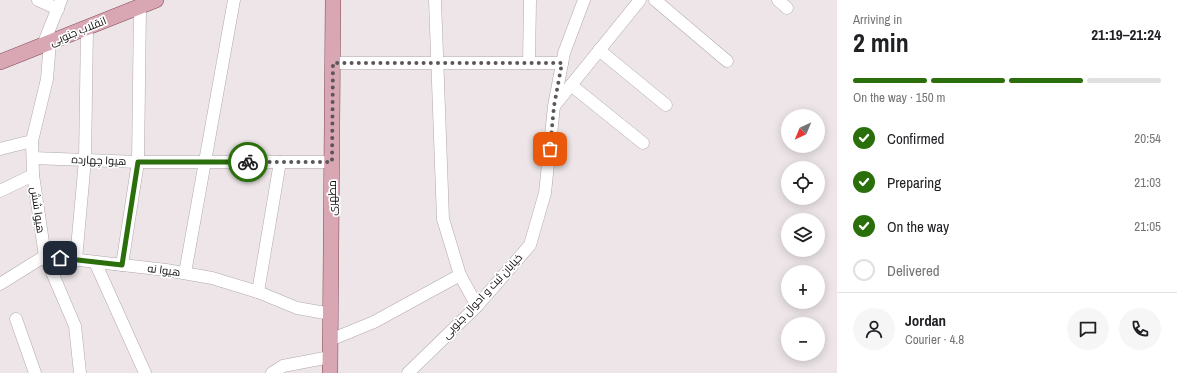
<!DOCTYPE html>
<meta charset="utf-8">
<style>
:root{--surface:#fff;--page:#f6f6f6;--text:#202124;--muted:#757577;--line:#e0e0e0;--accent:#2a6f0b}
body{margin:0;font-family:"Archivo Narrow",Cairo,sans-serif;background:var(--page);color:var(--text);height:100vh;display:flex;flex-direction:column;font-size:15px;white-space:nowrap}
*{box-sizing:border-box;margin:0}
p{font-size:13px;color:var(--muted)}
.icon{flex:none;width:22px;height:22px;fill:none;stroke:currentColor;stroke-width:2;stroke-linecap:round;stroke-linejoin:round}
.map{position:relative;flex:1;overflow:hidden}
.sheet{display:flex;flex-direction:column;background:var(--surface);width:340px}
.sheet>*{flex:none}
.needle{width:26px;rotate:224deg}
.tools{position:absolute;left:781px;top:109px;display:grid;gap:8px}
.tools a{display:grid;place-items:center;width:44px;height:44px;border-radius:50%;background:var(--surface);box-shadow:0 2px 10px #0003;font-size:20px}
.pin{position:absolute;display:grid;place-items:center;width:34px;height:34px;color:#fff;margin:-17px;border-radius:8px;box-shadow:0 2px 6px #0006}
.courier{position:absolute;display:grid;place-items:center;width:40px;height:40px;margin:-20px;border:3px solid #2a6f0b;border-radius:50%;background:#fff;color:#222;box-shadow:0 1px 5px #0007}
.head em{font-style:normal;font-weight:800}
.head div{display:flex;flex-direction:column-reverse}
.head{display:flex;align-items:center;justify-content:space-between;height:68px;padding:0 16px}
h1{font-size:26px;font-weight:800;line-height:30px}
.bar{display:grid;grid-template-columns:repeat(4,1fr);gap:6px 4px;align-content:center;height:48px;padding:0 16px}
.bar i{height:5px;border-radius:3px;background:var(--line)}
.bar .on{background:var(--accent)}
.bar p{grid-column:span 4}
.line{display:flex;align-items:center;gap:10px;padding:0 16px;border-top:1px solid var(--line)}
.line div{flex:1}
.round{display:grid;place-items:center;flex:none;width:42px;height:42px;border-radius:21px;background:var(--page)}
ol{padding:0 16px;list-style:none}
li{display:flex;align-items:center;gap:12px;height:44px}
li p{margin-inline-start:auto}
li .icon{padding:4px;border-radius:50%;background:var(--accent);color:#fff;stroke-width:4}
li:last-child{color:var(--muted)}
li i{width:22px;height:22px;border:2px solid var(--line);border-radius:50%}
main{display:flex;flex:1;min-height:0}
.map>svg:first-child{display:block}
</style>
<main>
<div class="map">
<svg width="837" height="373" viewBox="0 0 837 373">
<rect width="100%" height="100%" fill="#ede5e7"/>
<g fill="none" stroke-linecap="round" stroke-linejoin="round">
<defs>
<g id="minor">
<polyline points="38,0 58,9"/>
<polyline points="435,0 443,219 460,275 477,306"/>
<polyline points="655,0 727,61"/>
<polyline points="778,0 787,8"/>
<polyline points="50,42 47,79 32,141 33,175 45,256 75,326 80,373"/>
<polyline points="43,45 61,0"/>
<polyline points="599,50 666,105"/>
<polyline points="333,63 562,63"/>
<polyline points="529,63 530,0"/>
<polyline points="571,85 643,143"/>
<polyline points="555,105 640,0"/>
<polyline points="0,149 32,141"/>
<polyline points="33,158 138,162 332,162"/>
<polyline points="0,191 33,175"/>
<polyline points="76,259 85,160 87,28"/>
<polyline points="95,262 145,373"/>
<polyline points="122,265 138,162 140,7"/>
<polyline points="185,273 234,0"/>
<polyline points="0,284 45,256 166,270 212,278 258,292 297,308 331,314"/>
<polyline points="258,292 280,162"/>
<polyline points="16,319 35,373"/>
<polyline points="330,340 374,322 460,275"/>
<polyline points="272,373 283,366 330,357"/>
<polyline points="408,373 477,306 530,245 545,193 554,106 564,53 584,0"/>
</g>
<g id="major">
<polyline points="0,62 156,0"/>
<polyline points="330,373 333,0"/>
</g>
</defs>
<use href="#minor" stroke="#b1a9ab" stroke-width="13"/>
<use href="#major" stroke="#814858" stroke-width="16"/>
<use href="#minor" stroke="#fff" stroke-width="12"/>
<use href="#major" stroke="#d9a6b3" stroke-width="15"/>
</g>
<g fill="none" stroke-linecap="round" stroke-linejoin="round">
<polyline stroke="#5b5758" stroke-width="4" stroke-dasharray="0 7.2" points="248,162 332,162 333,63 562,63 554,106 550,149"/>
<polyline stroke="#2a6f0b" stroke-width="5" points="60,258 122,265 138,162 248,162"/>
</g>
<g text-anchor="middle" stroke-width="3.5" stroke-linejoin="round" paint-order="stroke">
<g font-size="11" fill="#0d0a0b" stroke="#fff">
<text transform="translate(78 31) rotate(-22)" y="4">انقلاب جنوبی</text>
<text transform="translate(99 160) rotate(2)" y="4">هیوا چهارده</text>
<text transform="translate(332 198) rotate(-90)" y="4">مطهری</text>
<text transform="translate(38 210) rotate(82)" y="4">هیوا شش</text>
<text transform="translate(164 270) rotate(8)" y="4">هیوا نه</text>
<text transform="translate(482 296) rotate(-47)" y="4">خیابان ثبت و احوال جنوبی</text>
</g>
</g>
</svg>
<div class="tools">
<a><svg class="needle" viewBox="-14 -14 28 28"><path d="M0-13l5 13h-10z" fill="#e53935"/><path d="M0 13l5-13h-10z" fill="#757577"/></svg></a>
<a><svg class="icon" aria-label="locate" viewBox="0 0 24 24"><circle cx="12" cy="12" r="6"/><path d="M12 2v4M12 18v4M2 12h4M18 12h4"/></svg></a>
<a><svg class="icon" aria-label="layers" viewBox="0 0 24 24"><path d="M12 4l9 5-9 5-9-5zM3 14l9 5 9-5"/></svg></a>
<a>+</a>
<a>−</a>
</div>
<div class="pin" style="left:550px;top:149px;background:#ea580c"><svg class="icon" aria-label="bag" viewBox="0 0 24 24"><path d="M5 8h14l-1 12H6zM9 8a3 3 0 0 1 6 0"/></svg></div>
<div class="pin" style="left:60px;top:258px;background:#1f2937"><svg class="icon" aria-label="home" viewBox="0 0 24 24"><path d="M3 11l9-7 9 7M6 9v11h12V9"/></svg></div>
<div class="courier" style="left:248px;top:162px"><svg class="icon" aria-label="bike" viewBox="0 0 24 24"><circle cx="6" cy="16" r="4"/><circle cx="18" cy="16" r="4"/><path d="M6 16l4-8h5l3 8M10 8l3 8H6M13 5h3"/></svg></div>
</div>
<section class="sheet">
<div class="head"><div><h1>2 min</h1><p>Arriving in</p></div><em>21:19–21:24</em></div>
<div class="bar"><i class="on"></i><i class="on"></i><i class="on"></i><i></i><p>On the way · 150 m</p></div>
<ol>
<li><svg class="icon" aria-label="check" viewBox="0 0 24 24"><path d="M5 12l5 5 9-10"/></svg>Confirmed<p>20:54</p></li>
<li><svg class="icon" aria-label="check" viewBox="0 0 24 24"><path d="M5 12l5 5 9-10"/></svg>Preparing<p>21:03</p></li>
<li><svg class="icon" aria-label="check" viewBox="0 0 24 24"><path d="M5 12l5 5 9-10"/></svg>On the way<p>21:05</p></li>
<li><i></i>Delivered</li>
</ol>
<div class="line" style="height:72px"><a class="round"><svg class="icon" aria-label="person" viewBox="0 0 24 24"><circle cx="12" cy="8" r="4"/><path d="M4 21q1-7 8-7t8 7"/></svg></a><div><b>Jordan</b><p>Courier · 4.8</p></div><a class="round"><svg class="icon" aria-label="chat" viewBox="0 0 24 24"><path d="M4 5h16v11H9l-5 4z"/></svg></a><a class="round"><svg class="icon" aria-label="phone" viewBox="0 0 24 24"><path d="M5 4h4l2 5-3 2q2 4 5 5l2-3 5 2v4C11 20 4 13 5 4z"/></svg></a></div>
</section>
</main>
